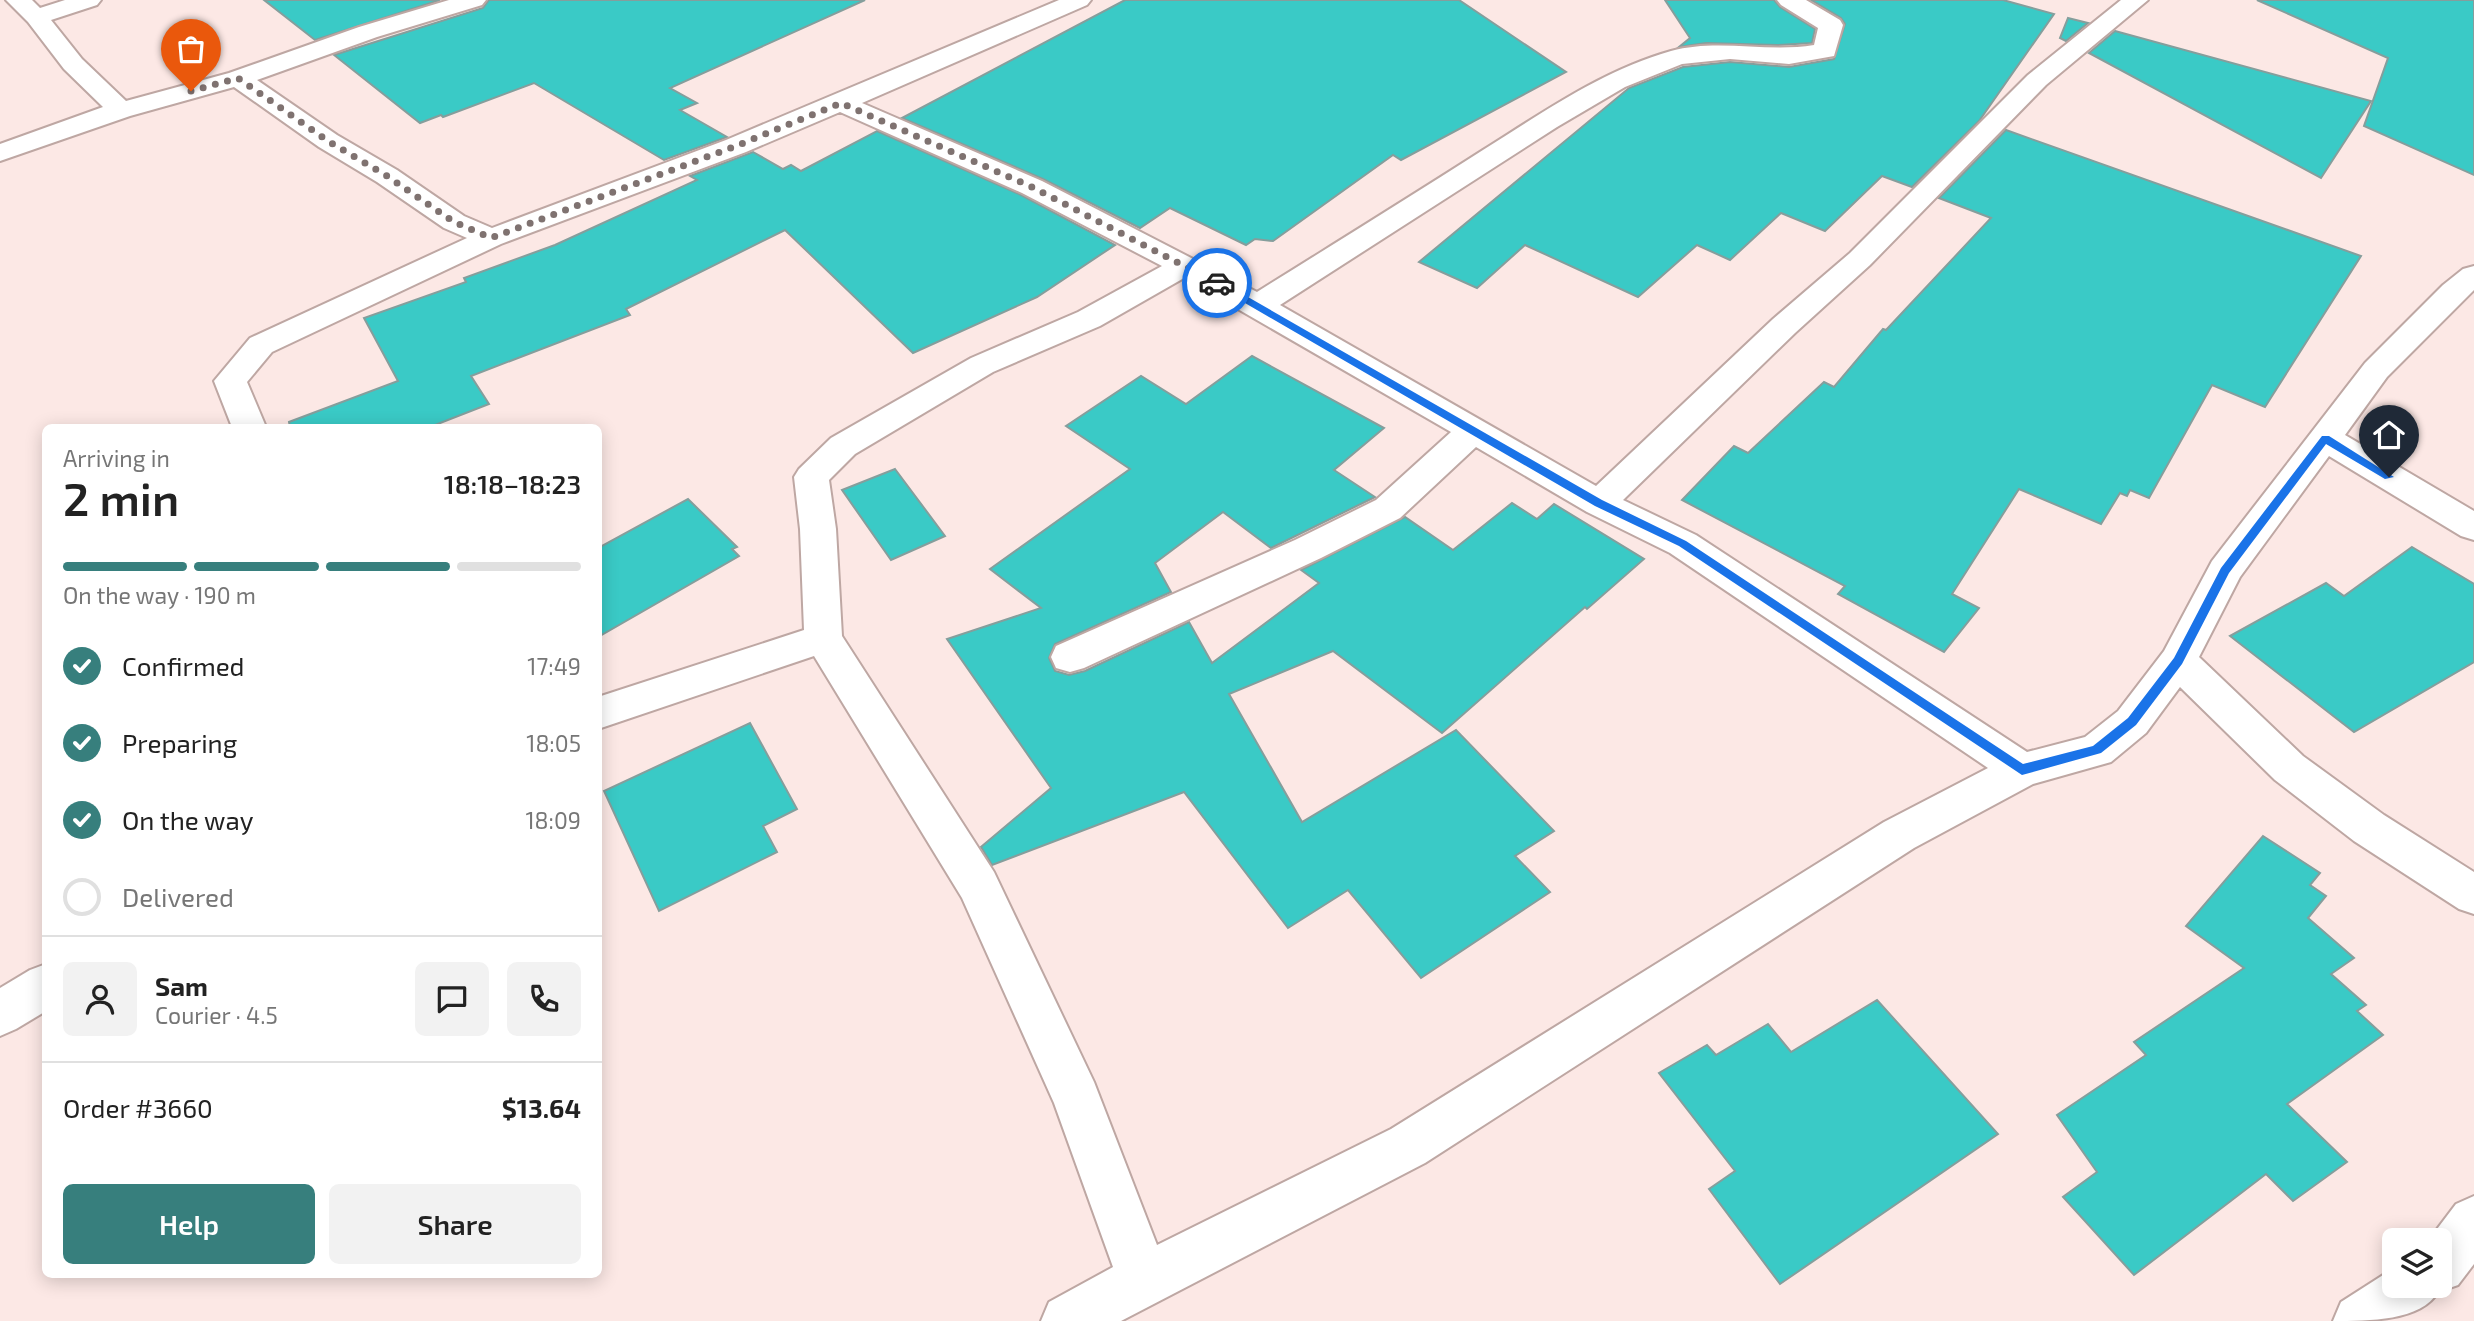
<!DOCTYPE html>
<meta charset="utf-8">
<style>
:root{--surface:#fff;--page:#f2f2f2;--text:#222;--muted:#767676;--line:#e0e0e0;--accent:#377f7d}
body{margin:0;font-family:"Exo 2",sans-serif;background:var(--page);color:var(--text);height:100vh;display:flex;flex-direction:column;font-size:26px;white-space:nowrap}
*{box-sizing:border-box;margin:0}
p{font-size:23px;color:var(--muted)}
.icon{flex:none;width:38px;height:38px;fill:none;stroke:currentColor;stroke-width:2;stroke-linecap:round;stroke-linejoin:round}
.map{position:relative;flex:1;overflow:hidden}
.details{position:absolute;left:42px;top:424px;width:560px;height:854px;display:flex;flex-direction:column;background:var(--surface);border-radius:10px;box-shadow:0 4px 18px #0003}
.details>*{flex:none}
.buttons{position:absolute;left:2382px;top:1228px;display:grid;gap:14px}
.buttons a{display:grid;place-items:center;width:70px;height:70px;border-radius:10px;background:var(--surface);box-shadow:0 4px 18px #0003;font-size:35px}
.pin{position:absolute;display:grid;place-items:center;width:60px;height:60px;color:#fff;margin:-72px -30px;border-radius:50% 50% 50% 0;rotate:-45deg;box-shadow:0 0 7px #0007}
.pin .icon{rotate:45deg}
.courier{position:absolute;display:grid;place-items:center;width:70px;height:70px;margin:-35px;border:5px solid #1a73e8;border-radius:50%;background:#fff;color:#222;box-shadow:0 2px 9px #0007}
.summary em{font-style:normal;font-weight:600}
.summary div{display:flex;flex-direction:column-reverse}
.summary{display:flex;align-items:center;justify-content:space-between;height:119px;padding:0 21px}
h1{font-size:46px;font-weight:600;line-height:52px}
.bar{display:grid;grid-template-columns:repeat(4,1fr);gap:10px 7px;align-content:center;height:84px;padding:0 21px}
.bar i{height:9px;border-radius:5px;background:var(--line)}
.bar .on{background:var(--accent)}
.bar p{grid-column:span 4}
.line{display:flex;align-items:center;gap:18px;padding:0 21px;border-top:2px solid var(--line)}
.line div{flex:1}
.round{display:grid;place-items:center;flex:none;width:74px;height:74px;border-radius:10px;background:var(--page)}
ol{padding:0 21px;list-style:none}
li{display:flex;align-items:center;gap:21px;height:77px}
li p{margin-inline-start:auto}
li .icon{padding:7px;border-radius:50%;background:var(--accent);color:#fff;stroke-width:4}
li:last-child{color:var(--muted)}
li i{width:38px;height:38px;border:4px solid var(--line);border-radius:50%}
.cta{display:flex;gap:14px;margin-top:auto;padding:14px 21px}
.cta a{flex:1;height:80px;border-radius:10px;background:var(--accent);color:#fff;font-size:28px;font-weight:600;line-height:80px;text-align:center}
.cta a+a{background:var(--page);color:var(--text)}
.map>svg:first-child{display:block}
</style>
<div class="map">
<svg width="2474" height="1321" viewBox="0 0 2474 1321">
<rect width="100%" height="100%" fill="#fce8e5"/>
<g fill="#3acac6" stroke="#859e9c" stroke-width="2">
<polygon points="264,0 440,0 315,40"/>
<polygon points="489,0 865,0 670,88 697,103 680,110 727,137 664,160 534,83 443,117 441,115 420,123 334,55 483,8"/>
<polygon points="1125,0 1459,0 1566,72 1401,160 1393,155 1273,241 1255,239 1246,245 1170,208 1140,228 1043,179 902,118"/>
<polygon points="1665,0 1774,0 1780,7 1815,29 1812,43 1778,45 1706,43 1679,47 1690,38"/>
<polygon points="1811,0 2003,0 2054,14 1979,121 1912,187 1882,176 1825,231 1781,213 1730,260 1697,245 1638,297 1525,245 1477,288 1419,262 1629,88 1683,67 1730,62 1789,67 1834,59 1845,24 1841,18"/>
<polygon points="2257,0 2474,0 2474,175 2364,126 2388,58"/>
<polygon points="2068,18 2088,23 2066,41 2060,38"/>
<polygon points="2115,31 2371,101 2321,178 2089,53"/>
<polygon points="2006,130 2361,256 2265,407 2212,385 2149,498 2130,490 2127,496 2120,493 2101,524 2019,489 1952,594 1979,608 1944,652 1838,594 1845,586 1682,500 1734,446 1748,453 1824,382 1834,387 1883,329 1886,330 1991,218 1939,198"/>
<polygon points="877,131 1021,195 1115,245 1037,297 913,353 785,230 626,309 630,315 471,376 489,404 430,427 290,427 289,422 398,381 364,318 466,282 464,278 555,245 697,180 690,176 753,152 783,169 791,165 801,171"/>
<polygon points="1252,356 1384,428 1334,470 1375,497 1271,548 1223,512 1155,563 1171,592 1055,644 1049,658 1055,671 1069,675 1085,671 1189,622 1212,663 1319,583 1301,570 1405,517 1453,550 1512,503 1537,519 1554,504 1644,559 1587,609 1585,607 1442,733 1333,651 1229,694 1302,822 1456,730 1554,831 1515,856 1550,892 1421,978 1348,890 1288,928 1184,792 992,865 981,847 1051,788 947,639 1041,608 990,569 1130,469 1066,426 1141,376 1186,404"/>
<polygon points="895,469 945,536 891,560 842,490"/>
<polygon points="688,499 737,547 732,549 739,556 598,637 598,548"/>
<polygon points="2412,547 2474,584 2474,662 2354,732 2230,636 2326,583 2344,596"/>
<polygon points="750,723 797,809 763,826 777,852 659,911 604,791"/>
<polygon points="2263,836 2320,873 2310,885 2326,896 2308,918 2354,958 2331,974 2366,1005 2357,1011 2383,1035 2287,1104 2347,1162 2293,1201 2266,1174 2134,1275 2063,1197 2097,1172 2057,1115 2146,1055 2134,1042 2244,968 2186,926"/>
<polygon points="1877,1000 1998,1134 1780,1284 1709,1189 1735,1171 1659,1073 1707,1045 1716,1055 1768,1024 1791,1052"/>
</g>
<g fill="none" stroke-linecap="round" stroke-linejoin="round">
<defs>
<g id="minor">
<path d="M6 0H32L40 8 65 0H101L97 5 51 20 82 59 126 101 229 73 359 27 449 0H486L482 5 377 37 257 80 337 135 397 170 464 216 492 228 726 140 1059 0H1091L1087 5 862 103 1042 181 1257 292C1332 245 1408 198 1483 150 1542 113 1603 70 1671 51 1718 38 1767 53 1814 45L1818 28 1781 5 1777 0H1806L1840 20 1843 25 1834 56 1789 64 1730 59 1682 64 1625 87 1557 127 1280 305 1596 486 1773 319 1850 253 2028 75 2121 0H2148L2046 85 1870 265 1795 333 1623 500 1696 535 2027 752 2085 737 2118 711 2164 651 2212 561 2365 363 2443 285 2463 269 2474 266V290L2387 377 2345 435 2474 511V540L2461 536 2329 456 2240 577 2199 657 2303 756 2384 815 2474 872V914L2459 909 2354 841 2275 780 2180 687 2146 733 2111 762 2033 784 1914 848 1425 1163 1121 1321H1041L1049 1302 1113 1267 1054 1103 962 898 814 656 598 729V697L804 630 800 529 794 477 799 469 831 438 971 358 1078 312 1162 266 1022 193 840 112 746 152 501 244 272 352 247 382 266 427H232L214 381 250 338 467 238 444 228 377 182 319 147 234 87 130 116 0 161V144L103 107 64 69 28 22ZM1184 278 1451 432 1376 500 1295 540 1056 646 1051 657 1056 668 1070 672 1084 668 1321 558 1400 518 1476 447 1587 512 1670 553 1988 768 1884 822 1391 1129 1157 1245 1094 1082 994 872 842 636 836 529 829 480 855 454 993 372 1100 326Z"/>
<polygon points="46,964 46,1011 16,1029 0,1036 0,988 30,970"/>
<path d="M2474 1196V1264L2458 1285 2438 1292C2421 1321 2369 1321 2333 1321L2341 1302 2394 1268V1286H2440V1241H2428L2456 1204Z"/>
</g>
</defs>
<use href="#minor" stroke="#bea7a3" stroke-width="4"/>
<use href="#minor" fill="#fff" fill-rule="evenodd"/>
</g>
<polygon fill="#1a73e8" points="1214,281 1220,281 1602,500 1686,541 2023,764 2093,746 2128,718 2174,658 2221,568 2322,436 2329,436 2394,477 2385,479 2326,444 2229,573 2182,664 2136,725 2101,753 2022,775 1679,546 1595,506 1214,285"/>
<g fill="none" stroke-linecap="round" stroke-linejoin="round">
<polyline stroke="#7f7270" stroke-width="7" stroke-dasharray="0 12.6" points="191,91 238,78 328,141 387,176 454,222 491,238 736,146 841,103 1032,187 1217,283"/>
</g>
</svg>
<div class="buttons">
<a><svg class="icon" aria-label="layers" viewBox="0 0 24 24"><path d="M12 4l9 5-9 5-9-5zM3 14l9 5 9-5"/></svg></a>
</div>
<div class="pin" style="left:191px;top:91px;background:#ea580c"><svg class="icon" aria-label="bag" viewBox="0 0 24 24"><path d="M5 8h14l-1 12H6zM9 8a3 3 0 0 1 6 0"/></svg></div>
<div class="pin" style="left:2389px;top:477px;background:#1f2937"><svg class="icon" aria-label="home" viewBox="0 0 24 24"><path d="M3 11l9-7 9 7M6 9v11h12V9"/></svg></div>
<div class="courier" style="left:1217px;top:283px"><svg class="icon" aria-label="car" viewBox="0 0 24 24"><path d="M5 17H2v-5l4-1 3-4h7l3 4 3 1v5h-3M9 17h6M6 11h13"/><circle cx="7" cy="17" r="2"/><circle cx="17" cy="17" r="2"/></svg></div>
<section class="details">
<div class="summary"><div><h1>2 min</h1><p>Arriving in</p></div><em>18:18–18:23</em></div>
<div class="bar"><i class="on"></i><i class="on"></i><i class="on"></i><i></i><p>On the way · 190 m</p></div>
<ol>
<li><svg class="icon" aria-label="check" viewBox="0 0 24 24"><path d="M5 12l5 5 9-10"/></svg>Confirmed<p>17:49</p></li>
<li><svg class="icon" aria-label="check" viewBox="0 0 24 24"><path d="M5 12l5 5 9-10"/></svg>Preparing<p>18:05</p></li>
<li><svg class="icon" aria-label="check" viewBox="0 0 24 24"><path d="M5 12l5 5 9-10"/></svg>On the way<p>18:09</p></li>
<li><i></i>Delivered</li>
</ol>
<div class="line" style="height:126px"><a class="round"><svg class="icon" aria-label="person" viewBox="0 0 24 24"><circle cx="12" cy="8" r="4"/><path d="M4 21q1-7 8-7t8 7"/></svg></a><div><b>Sam</b><p>Courier · 4.5</p></div><a class="round"><svg class="icon" aria-label="chat" viewBox="0 0 24 24"><path d="M4 5h16v11H9l-5 4z"/></svg></a><a class="round"><svg class="icon" aria-label="phone" viewBox="0 0 24 24"><path d="M5 4h4l2 5-3 2q2 4 5 5l2-3 5 2v4C11 20 4 13 5 4z"/></svg></a></div>
<div class="line" style="height:91px"><div>Order #3660</div><b>$13.64</b></div>
<div class="cta"><a>Help</a><a>Share</a></div>
</section>
</div>
